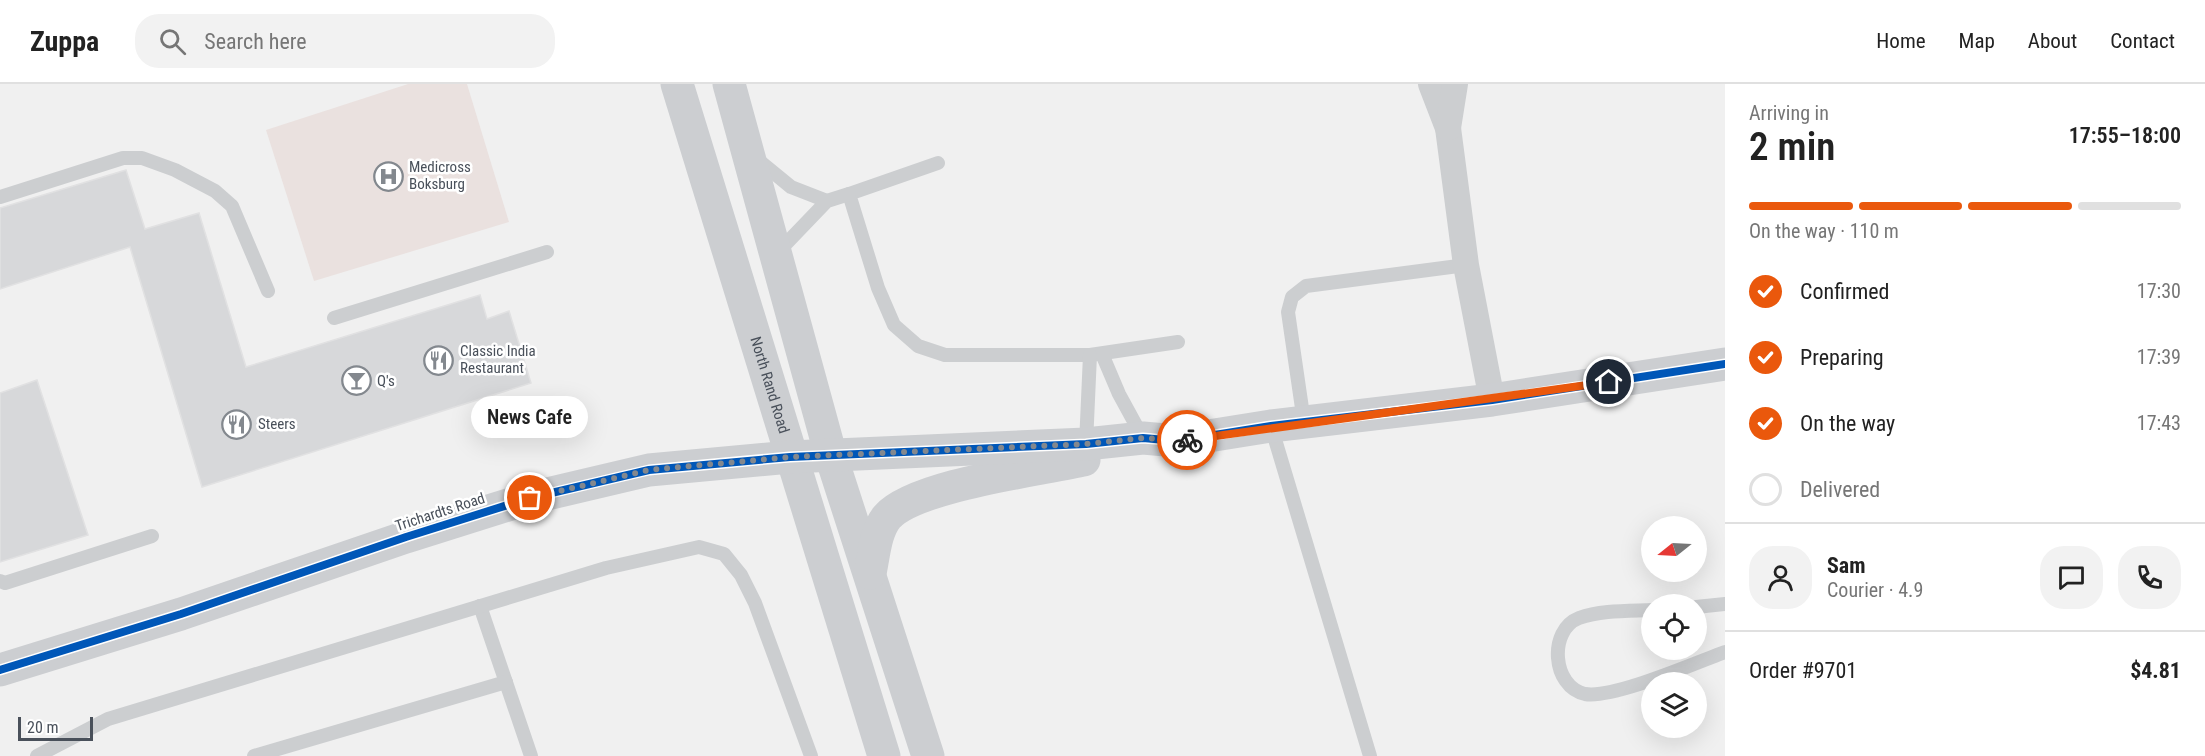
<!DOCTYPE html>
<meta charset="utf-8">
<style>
:root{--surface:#fff;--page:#f2f2f2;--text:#222;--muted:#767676;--line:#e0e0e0;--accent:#ea580c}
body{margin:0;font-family:"Roboto Condensed",sans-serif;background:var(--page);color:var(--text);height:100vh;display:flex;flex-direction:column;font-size:22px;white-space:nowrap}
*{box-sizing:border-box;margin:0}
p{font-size:20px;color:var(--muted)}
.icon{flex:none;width:33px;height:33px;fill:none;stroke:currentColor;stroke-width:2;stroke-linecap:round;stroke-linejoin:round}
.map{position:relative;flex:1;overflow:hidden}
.drawer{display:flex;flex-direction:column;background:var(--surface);width:480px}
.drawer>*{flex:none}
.needle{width:39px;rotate:252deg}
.buttons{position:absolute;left:1641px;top:432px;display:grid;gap:12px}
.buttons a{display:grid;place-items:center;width:66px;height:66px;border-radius:50%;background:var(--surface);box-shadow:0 6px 24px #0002;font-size:30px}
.scale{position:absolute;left:18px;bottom:15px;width:75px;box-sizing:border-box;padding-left:6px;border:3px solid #49505a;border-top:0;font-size:16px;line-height:21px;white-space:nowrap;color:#49505a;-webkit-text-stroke:4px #fff;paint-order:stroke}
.pin{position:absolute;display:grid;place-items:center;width:51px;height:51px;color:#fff;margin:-26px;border:3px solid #fff;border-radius:50%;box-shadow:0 2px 6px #0007}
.courier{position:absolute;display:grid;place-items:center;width:60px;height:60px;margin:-30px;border:4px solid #ea580c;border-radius:50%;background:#fff;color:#222;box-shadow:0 2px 8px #0007}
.bubble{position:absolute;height:42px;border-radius:21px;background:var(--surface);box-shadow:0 6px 24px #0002;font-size:20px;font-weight:600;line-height:42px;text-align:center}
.headline em{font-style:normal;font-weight:600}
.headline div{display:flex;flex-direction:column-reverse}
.headline{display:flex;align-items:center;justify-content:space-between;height:102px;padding:0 24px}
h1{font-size:39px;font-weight:600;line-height:45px}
.bar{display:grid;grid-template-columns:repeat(4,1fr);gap:9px 6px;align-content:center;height:72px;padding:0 24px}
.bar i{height:8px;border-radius:4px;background:var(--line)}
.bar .on{background:var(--accent)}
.bar p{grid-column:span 4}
.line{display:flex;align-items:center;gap:15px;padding:0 24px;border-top:2px solid var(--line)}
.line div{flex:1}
.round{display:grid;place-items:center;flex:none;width:63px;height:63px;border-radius:24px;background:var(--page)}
ol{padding:0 24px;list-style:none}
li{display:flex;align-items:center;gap:18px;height:66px}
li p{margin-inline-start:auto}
li .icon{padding:6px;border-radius:50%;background:var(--accent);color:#fff;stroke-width:4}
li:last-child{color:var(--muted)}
li i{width:33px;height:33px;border:3px solid var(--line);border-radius:50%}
header{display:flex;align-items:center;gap:36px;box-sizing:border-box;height:84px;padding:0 30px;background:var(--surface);border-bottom:2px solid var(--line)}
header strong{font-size:28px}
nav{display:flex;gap:33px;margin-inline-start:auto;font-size:21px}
.search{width:420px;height:54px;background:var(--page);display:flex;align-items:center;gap:15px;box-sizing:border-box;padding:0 21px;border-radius:24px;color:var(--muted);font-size:22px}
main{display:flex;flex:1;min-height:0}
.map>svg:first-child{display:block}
</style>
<header>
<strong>Zuppa</strong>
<div class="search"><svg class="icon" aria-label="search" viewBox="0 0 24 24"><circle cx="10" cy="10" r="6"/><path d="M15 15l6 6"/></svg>Search here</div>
<nav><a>Home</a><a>Map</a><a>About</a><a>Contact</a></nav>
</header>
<main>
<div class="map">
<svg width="1725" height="672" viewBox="0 0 1725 672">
<rect width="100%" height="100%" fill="#f0f0f0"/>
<polygon fill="#eae1df" points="408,0 467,0 509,138 314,197 266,46"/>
<g fill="#d7d8da" stroke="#e1e1e2" stroke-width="1.5">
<polygon points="126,86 145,145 199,129 246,283 480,211 487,235 509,227 531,299 202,403 130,163 0,205 0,124"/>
<polygon points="37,296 88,451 0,478 0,309"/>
</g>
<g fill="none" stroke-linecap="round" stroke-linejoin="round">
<g stroke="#ccced0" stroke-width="14">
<polyline points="758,76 791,103 827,117"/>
<polyline points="938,79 849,110 878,204 894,241 918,262 945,271 1090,271 1178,258"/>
<polyline points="0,113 123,74 142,74 175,86 215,107 232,122 268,207"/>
<polyline points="778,168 827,117 849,110"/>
<polyline points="334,234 547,168"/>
<polyline points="1102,270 1119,310 1143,354"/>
<polyline points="1304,338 1288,228 1292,213 1306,202 1466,181"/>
<polyline points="1271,342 1370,672"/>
<polyline points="1086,360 1090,271"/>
<polyline points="0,497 5,499 152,452"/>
<polyline points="480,522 531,672"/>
<polyline points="1696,523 1725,520"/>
<path d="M1652 526C1628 527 1601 526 1579 534 1548 546 1552 603 1585 610 1613 615 1695 579 1725 568"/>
<polyline points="37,672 108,635 606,484 699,463 724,470 741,491 755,519 811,672"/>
<polyline points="254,672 506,598"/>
</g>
<g stroke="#ccced0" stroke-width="26">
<polyline points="1431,0 1448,44 1466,181 1492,316"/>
<polyline points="1448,44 1455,0"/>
</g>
<g stroke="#ccced1" stroke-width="33">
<path id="s1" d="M677 0 884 672"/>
<polyline points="729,0 831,372 928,672"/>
<path d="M870 489C874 471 875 448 887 433 915 401 1040 386 1084 376"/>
<polyline points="0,586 181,530 406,453 530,414 649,386 790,373 1086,360 1143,354 1177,357 1271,342 1492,316 1725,280"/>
</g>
<defs>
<polyline id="cycleway" points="0,586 181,530 406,453 530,414 649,386 790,373 1086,360 1143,354 1177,357 1271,342 1492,316 1725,280"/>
</defs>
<use href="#cycleway" stroke="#fff" stroke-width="11"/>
<use href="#cycleway" stroke="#0057b8" stroke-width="8"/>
</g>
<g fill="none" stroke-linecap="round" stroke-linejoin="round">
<polyline stroke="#83888e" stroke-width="6" stroke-dasharray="0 10.8" points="530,414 649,386 790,373 1086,360 1143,354 1187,356"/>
<polyline stroke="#ea580c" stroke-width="8" points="1187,356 1609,298"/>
</g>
<defs>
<symbol id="hospital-ring" viewBox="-11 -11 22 22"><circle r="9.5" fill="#fff" stroke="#83888e" stroke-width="1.5"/><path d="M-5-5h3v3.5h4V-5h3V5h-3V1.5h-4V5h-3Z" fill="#83888e"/></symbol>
<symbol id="restaurant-ring" viewBox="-11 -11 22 22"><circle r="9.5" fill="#fff" stroke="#83888e" stroke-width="1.5"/><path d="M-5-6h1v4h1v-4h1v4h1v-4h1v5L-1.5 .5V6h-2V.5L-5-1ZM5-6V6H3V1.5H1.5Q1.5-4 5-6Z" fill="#83888e"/></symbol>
<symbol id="bar-ring" viewBox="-11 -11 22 22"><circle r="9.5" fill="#fff" stroke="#83888e" stroke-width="1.5"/><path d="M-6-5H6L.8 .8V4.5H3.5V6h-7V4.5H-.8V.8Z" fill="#83888e"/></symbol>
</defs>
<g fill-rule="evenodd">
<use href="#hospital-ring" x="372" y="76" width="33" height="33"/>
<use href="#restaurant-ring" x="422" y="260" width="33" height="33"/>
<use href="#bar-ring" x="340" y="280" width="33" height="33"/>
<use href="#restaurant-ring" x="220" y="324" width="33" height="33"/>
</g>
<g text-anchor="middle" stroke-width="5" stroke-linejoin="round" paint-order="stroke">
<g font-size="15" fill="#49505a" stroke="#fff" text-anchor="start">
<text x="409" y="88">Medicross<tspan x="409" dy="17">Boksburg</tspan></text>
<text x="460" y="272">Classic India<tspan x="460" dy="17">Restaurant</tspan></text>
<text x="377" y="302">Q's</text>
<text x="258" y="345">Steers</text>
</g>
<g font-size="15" fill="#49505a" stroke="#fff">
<text dy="5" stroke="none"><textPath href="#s1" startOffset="315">North Rand Road</textPath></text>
<text transform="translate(440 428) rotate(-18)" y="5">Trichardts Road</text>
</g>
</g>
</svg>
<div class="buttons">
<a><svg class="needle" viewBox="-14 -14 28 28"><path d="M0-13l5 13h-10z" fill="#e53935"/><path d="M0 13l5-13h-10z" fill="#767676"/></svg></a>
<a><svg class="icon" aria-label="locate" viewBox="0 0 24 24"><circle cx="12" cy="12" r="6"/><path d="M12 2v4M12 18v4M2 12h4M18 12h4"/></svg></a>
<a><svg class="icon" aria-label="layers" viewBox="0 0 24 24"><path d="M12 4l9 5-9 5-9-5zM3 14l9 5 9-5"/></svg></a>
</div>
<div class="scale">20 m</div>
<div class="pin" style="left:530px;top:414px;background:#ea580c"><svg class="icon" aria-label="bag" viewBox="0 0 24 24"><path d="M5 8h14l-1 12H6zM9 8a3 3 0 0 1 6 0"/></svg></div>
<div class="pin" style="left:1609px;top:298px;background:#1f2937"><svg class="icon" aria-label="home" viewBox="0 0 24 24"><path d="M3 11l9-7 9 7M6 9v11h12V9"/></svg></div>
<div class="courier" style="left:1187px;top:356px"><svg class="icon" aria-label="bike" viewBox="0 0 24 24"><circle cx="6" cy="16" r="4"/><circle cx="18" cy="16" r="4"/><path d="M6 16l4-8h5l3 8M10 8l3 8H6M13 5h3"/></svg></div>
<div class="bubble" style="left:471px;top:312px;width:117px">News Cafe</div>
</div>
<section class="drawer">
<div class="headline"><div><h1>2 min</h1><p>Arriving in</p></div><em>17:55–18:00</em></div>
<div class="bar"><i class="on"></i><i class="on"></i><i class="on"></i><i></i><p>On the way · 110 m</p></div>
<ol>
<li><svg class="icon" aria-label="check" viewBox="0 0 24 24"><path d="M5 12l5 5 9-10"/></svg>Confirmed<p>17:30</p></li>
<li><svg class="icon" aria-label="check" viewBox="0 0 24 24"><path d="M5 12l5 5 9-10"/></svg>Preparing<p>17:39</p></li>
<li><svg class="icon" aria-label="check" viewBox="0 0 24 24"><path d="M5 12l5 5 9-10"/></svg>On the way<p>17:43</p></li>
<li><i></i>Delivered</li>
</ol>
<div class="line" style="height:108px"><a class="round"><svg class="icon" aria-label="person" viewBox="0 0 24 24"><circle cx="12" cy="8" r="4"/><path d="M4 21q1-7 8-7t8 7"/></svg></a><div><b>Sam</b><p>Courier · 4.9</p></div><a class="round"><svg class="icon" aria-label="chat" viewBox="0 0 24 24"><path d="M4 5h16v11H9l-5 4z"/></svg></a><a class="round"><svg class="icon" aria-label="phone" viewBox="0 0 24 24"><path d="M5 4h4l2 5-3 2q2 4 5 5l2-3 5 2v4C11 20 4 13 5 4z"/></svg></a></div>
<div class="line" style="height:78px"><div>Order #9701</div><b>$4.81</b></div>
</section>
</main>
